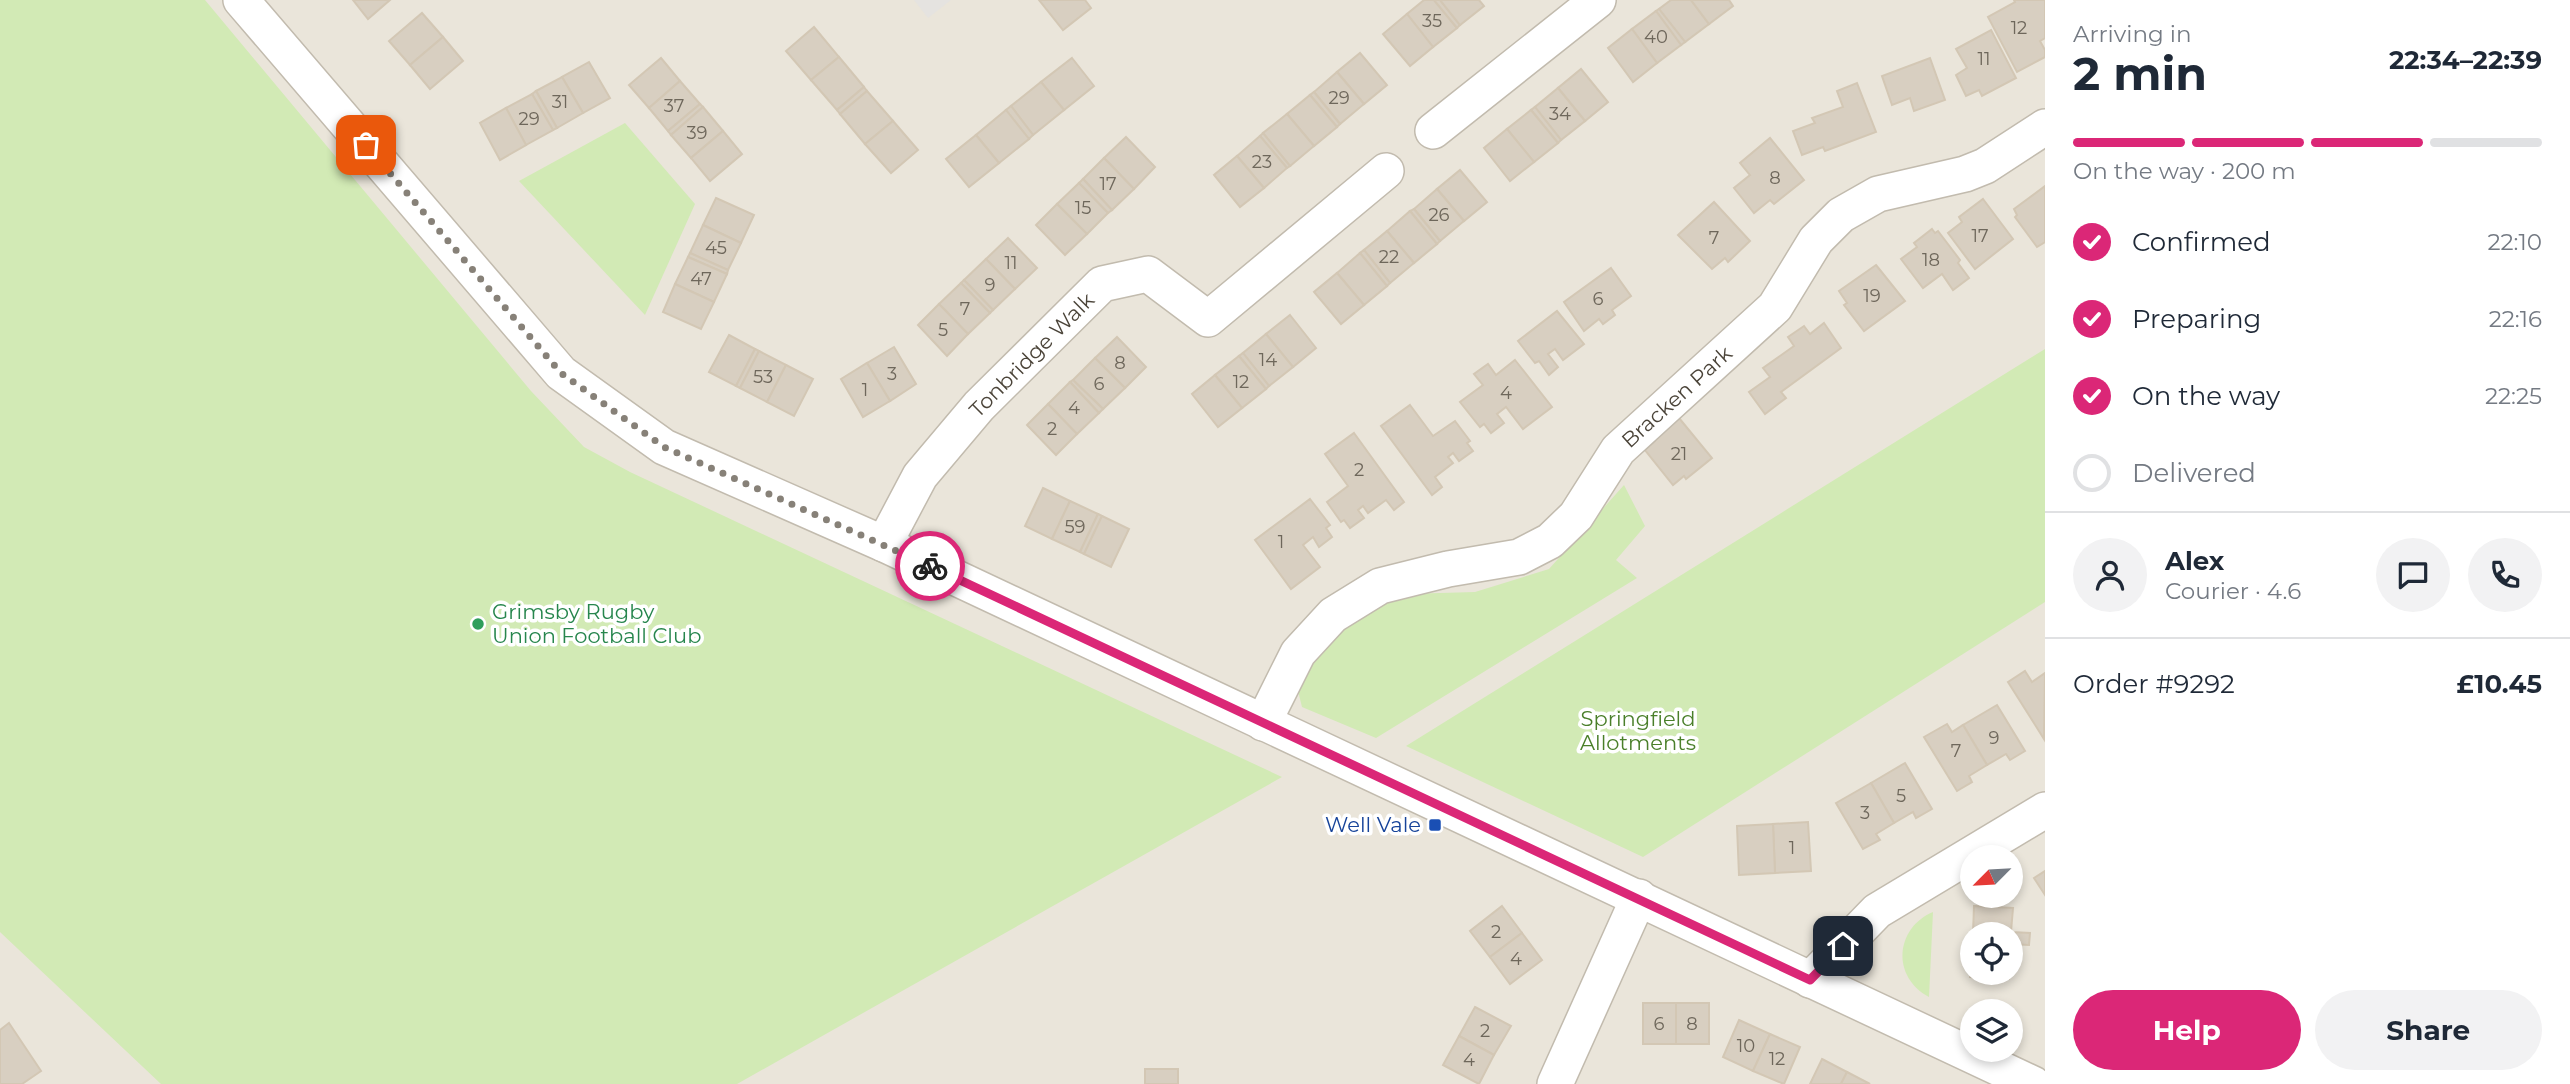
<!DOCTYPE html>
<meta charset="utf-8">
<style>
:root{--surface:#fff;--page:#f2f2f3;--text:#1f2937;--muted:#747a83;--line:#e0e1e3;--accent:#db2777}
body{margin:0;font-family:Montserrat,sans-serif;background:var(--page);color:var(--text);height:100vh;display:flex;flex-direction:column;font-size:26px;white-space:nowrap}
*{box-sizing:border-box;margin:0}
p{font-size:23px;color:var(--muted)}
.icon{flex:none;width:38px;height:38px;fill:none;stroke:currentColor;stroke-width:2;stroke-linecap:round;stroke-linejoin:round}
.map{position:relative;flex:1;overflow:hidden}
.side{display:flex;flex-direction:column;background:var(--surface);width:525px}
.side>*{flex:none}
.needle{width:46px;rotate:246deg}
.tools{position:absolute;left:1960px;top:845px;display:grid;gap:14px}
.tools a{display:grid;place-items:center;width:63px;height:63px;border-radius:50%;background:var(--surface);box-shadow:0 4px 10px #0003;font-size:35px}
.pin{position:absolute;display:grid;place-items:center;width:60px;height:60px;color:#fff;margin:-30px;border-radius:14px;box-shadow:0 4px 10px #0006}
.courier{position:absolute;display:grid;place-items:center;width:70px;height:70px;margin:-35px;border:5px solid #db2777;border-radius:50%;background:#fff;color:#222;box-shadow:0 2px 9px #0007}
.overview em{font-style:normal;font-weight:700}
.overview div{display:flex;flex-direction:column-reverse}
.overview{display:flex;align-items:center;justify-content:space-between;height:119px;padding:0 28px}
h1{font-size:46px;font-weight:700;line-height:52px}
.bar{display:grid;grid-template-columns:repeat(4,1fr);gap:10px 7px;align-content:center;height:84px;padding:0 28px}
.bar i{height:9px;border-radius:5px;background:var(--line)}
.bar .current{background:var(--accent)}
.bar p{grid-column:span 4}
.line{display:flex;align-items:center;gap:18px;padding:0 28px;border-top:2px solid var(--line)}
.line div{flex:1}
.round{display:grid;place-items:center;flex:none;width:74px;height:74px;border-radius:37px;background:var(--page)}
ol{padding:0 28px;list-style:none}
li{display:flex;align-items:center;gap:21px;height:77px}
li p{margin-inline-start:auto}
li .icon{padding:7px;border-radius:50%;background:var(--accent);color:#fff;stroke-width:4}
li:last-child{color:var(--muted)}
li i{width:38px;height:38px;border:4px solid var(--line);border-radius:50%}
.button{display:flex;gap:14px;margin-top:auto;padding:14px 28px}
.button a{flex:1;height:80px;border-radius:42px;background:var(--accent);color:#fff;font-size:28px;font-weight:700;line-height:80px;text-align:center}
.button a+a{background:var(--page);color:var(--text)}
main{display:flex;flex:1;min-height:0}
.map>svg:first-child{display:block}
</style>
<main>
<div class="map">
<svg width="2045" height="1084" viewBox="0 0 2045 1084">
<rect width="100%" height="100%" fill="#f6f3ec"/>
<path fill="#eae5da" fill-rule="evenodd" d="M0 0H2045V1084H0ZM1972 858H2011V896H1972ZM1972 934H2011V973H1972ZM1972 1012H2011V1050H1972Z"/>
<g fill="#d2eab5">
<polygon points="0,0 205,0 531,391 584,447 630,472 1282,777 737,1084 161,1084 0,932"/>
<polygon points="625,123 695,204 645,315 519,181"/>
<polygon points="2045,349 2045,602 1643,857 1406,746"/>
<polygon points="1624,485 1645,526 1616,560 1637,578 1376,738 1302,707 1296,683 1337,627 1405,594 1475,592 1549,569"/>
<path d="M1933 912 1929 997C1891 977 1895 928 1933 912Z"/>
</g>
<polygon fill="#e5e3e0" points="914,0 951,0 928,18"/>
<g fill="#d8cfc1" stroke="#d3c7b4" stroke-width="2">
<polygon points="353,0 390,0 368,19"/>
<polygon points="1039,0 1085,0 1091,8 1063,30"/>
<polygon points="1424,0 1434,0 1457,28 1433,47 1407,14"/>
<polygon points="1434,0 1440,0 1460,25 1457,28"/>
<polygon points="1440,0 1479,0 1484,6 1460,25"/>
<polygon points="1671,0 1691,0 1709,24 1685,42 1659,9"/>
<polygon points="1691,0 1729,0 1733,6 1709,24"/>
<polygon points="2014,0 2045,0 2045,38 2040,41 2045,50 2045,57 2017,72 1988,17 2015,2"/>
<polygon points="1659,9 1685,42 1681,45 1656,11"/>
<polygon points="1656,11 1681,45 1657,63 1632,29"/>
<polygon points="422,13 443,37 410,65 389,41"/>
<polygon points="1407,14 1433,47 1410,66 1383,34"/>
<polygon points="814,27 839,57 811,80 786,51"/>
<polygon points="1632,29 1657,63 1633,82 1608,48"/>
<polygon points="1991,30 2016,78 1982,96 1979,90 1966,96 1956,75 1967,68 1956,49"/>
<polygon points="443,37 463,61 430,89 410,65"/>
<polygon points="1360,53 1387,85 1364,104 1337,72"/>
<polygon points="839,57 864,87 837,110 811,80"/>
<polygon points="661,58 680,81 649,108 629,85"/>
<polygon points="1072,58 1094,86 1064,110 1041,82"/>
<polygon points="1930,58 1945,100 1914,111 1910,98 1892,105 1882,76"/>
<polygon points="589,62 610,98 583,113 562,77"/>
<polygon points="1581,69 1608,102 1585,121 1558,88"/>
<polygon points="1337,72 1364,104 1340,124 1314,92"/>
<polygon points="562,77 583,113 557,128 536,91"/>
<polygon points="680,81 700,104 668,131 649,108"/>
<polygon points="1041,82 1064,110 1033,135 1011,106"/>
<polygon points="1857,83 1876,132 1825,151 1823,147 1802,155 1793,131 1815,123 1812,118 1843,107 1837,91"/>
<polygon points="864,87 867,91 840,114 837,110"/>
<polygon points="1558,88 1585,121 1561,140 1535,107"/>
<polygon points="536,91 557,128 553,130 532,94"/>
<polygon points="867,91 893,121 865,144 840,114"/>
<polygon points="1314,92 1340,124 1337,127 1310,95"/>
<polygon points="532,94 553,130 526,145 506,108"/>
<polygon points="1310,95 1337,127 1314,146 1287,114"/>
<polygon points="700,104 703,107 671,135 668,131"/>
<polygon points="1011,106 1033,135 1029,139 1006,110"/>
<polygon points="703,107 723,131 691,158 671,135"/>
<polygon points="1535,107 1561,140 1558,143 1531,110"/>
<polygon points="506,108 526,145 500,160 480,123"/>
<polygon points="1006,110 1029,139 999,163 976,135"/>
<polygon points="1531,110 1558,143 1534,162 1507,129"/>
<polygon points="1287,114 1314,146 1290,166 1263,133"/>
<polygon points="893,121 918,150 891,173 865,144"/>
<polygon points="1507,129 1534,162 1510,181 1484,148"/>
<polygon points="723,131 742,154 710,181 691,158"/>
<polygon points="1263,133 1290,166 1287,168 1260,136"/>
<polygon points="976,135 999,163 969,187 946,159"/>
<polygon points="1260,136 1287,168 1264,188 1237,156"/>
<polygon points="1126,137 1155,167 1134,189 1104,158"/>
<polygon points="1770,138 1804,180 1774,204 1770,200 1754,213 1734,188 1750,175 1740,163"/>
<polygon points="1237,156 1264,188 1240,207 1214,175"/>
<polygon points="1104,158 1134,189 1112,210 1083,179"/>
<polygon points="1460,170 1487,202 1464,221 1437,189"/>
<polygon points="1083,179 1112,210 1108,213 1079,183"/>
<polygon points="1079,183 1108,213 1087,234 1057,204"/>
<polygon points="2045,186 2045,242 2037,247 2015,217 2017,215 2014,209"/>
<polygon points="1437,189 1464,221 1440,241 1414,209"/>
<polygon points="716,198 754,215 741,243 703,225"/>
<polygon points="1983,199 2013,239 1975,269 1948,233 1962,222 1959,217"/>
<polygon points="1714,202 1750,241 1728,262 1725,258 1712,269 1678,235"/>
<polygon points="1057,204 1087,234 1065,255 1036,225"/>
<polygon points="1414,209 1440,241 1437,244 1410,211"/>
<polygon points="1410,211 1437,244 1414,263 1387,231"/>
<polygon points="703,225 741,243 728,270 690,253"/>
<polygon points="1932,229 1935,233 1938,231 1960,260 1958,263 1969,278 1953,290 1942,274 1923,288 1901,259 1917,247 1914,243"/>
<polygon points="1387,231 1414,263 1390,283 1364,250"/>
<polygon points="1008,238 1037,268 1015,289 986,259"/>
<polygon points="1364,250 1390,283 1387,286 1360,253"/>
<polygon points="690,253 728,270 727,274 688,257"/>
<polygon points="1360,253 1387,286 1364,305 1337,273"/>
<polygon points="688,257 727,274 714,302 675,284"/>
<polygon points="986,259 1015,289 993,310 964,280"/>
<polygon points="1876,265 1905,301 1864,331 1844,305 1847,303 1839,291"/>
<polygon points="1611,268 1631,296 1612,310 1615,315 1603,324 1599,319 1584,331 1564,302"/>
<polygon points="1337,273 1364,305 1341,324 1314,292"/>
<polygon points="964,280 993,310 990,313 961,283"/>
<polygon points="961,283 990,313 968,334 939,304"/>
<polygon points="675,284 714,302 701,329 663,312"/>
<polygon points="939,304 968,334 947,356 918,325"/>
<polygon points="1557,311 1584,344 1563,360 1555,349 1548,354 1558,367 1549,375 1539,361 1535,363 1518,341"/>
<polygon points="1290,315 1316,348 1293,367 1266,334"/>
<polygon points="1824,323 1841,348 1781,392 1786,398 1765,414 1749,392 1770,377 1763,368 1794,346 1788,337 1804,326 1810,334"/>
<polygon points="1266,334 1293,367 1269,386 1243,353"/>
<polygon points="729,335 755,349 736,386 709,372"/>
<polygon points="1117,337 1146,367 1125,388 1095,358"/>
<polygon points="894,347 916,384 890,401 867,363"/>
<polygon points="755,349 759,351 740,388 736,386"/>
<polygon points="759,351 786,365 767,402 740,388"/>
<polygon points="1243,353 1269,386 1266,389 1239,356"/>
<polygon points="1239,356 1266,389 1242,408 1215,375"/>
<polygon points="1095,358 1125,388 1103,409 1073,380"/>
<polygon points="1515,360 1552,407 1523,429 1506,407 1497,414 1504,423 1491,433 1484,424 1480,427 1460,402 1483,385 1474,374 1488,364 1496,375"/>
<polygon points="867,363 890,401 863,417 841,379"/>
<polygon points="786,365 813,379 794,416 767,402"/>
<polygon points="1215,375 1242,408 1218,427 1192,394"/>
<polygon points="1073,380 1103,409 1099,413 1070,382"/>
<polygon points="1070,382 1099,413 1077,434 1048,404"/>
<polygon points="1048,404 1077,434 1056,455 1027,425"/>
<polygon points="1410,405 1433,436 1455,421 1470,441 1467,443 1473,451 1459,461 1453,453 1448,457 1453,463 1435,477 1442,487 1432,495 1381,426"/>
<polygon points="1679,418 1712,458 1686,479 1684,476 1673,485 1645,450 1655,441 1653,439"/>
<polygon points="1354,433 1404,502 1394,510 1386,500 1368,513 1363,506 1358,510 1364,518 1350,528 1344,520 1341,522 1327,502 1348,486 1325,454"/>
<polygon points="1043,488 1070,501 1052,539 1025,526"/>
<polygon points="1310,499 1330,525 1326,528 1332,537 1319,547 1313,537 1303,545 1320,567 1291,589 1255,540"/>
<polygon points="1070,501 1098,514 1080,552 1052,539"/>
<polygon points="1098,514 1102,516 1084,554 1080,552"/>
<polygon points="1102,516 1129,529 1111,567 1084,554"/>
<polygon points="2025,671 2032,682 2045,673 2044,739 2008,682"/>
<polygon points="1997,705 2025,751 2010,760 2006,754 1987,765 1963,725"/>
<polygon points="1947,724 1952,732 1963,725 1987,765 1969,776 1972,782 1957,791 1924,737"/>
<polygon points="1905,763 1932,809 1916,818 1913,812 1894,823 1871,783"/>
<polygon points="1871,783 1894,823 1876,834 1880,840 1863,849 1836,803"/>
<polygon points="1808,822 1811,871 1775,873 1773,824"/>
<polygon points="1773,824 1775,873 1739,875 1737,826"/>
<polygon points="2045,871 2045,895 2034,878"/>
<polygon points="1502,906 1522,933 1490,957 1470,931"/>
<polygon points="1974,906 2013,908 2011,932 2030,933 2029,945 2011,944 2011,934 1973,934"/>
<polygon points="1522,933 1542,960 1510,984 1490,957"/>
<polygon points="1972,945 1972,973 2009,973 2009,979 1970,977"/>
<rect x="1643" y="1003" width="33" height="41"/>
<rect x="1676" y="1003" width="33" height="41"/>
<polygon points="1475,1007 1511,1026 1494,1055 1459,1036"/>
<polygon points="1739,1020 1770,1034 1753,1071 1723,1057"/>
<polygon points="9,1023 41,1071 22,1084 0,1084 0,1030"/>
<polygon points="1770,1034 1800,1047 1784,1084 1753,1071"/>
<polygon points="1459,1036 1494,1055 1479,1084 1443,1065"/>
<polygon points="1822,1059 1847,1072 1841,1084 1810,1084"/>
<rect x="1145" y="1069" width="33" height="15"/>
<polygon points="1847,1072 1870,1084 1841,1084"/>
</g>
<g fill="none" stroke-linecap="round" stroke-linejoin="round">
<defs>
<g id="minor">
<polyline points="241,0 561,373 664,447 884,544 2033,1084"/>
<polyline points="1433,131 1598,0"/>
<polyline points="884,544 920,476 979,406 1102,284 1148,274 1208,319 1386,171"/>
<polyline points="1263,723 1298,653 1333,615 1380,586 1448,569 1519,557 1550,541 1576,516 1618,450 1775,307 1816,240 1841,215 1878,194 1965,174 1985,166 2045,127"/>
<polyline points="1810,980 1877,911 2045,810"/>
<polyline points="1555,1084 1639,897"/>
</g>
</defs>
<use href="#minor" stroke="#c2bbae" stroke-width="38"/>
<use href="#minor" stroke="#fff" stroke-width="35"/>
</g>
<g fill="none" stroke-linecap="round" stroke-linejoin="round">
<polyline stroke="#878178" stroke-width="7" stroke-dasharray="0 12.6" points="366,145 561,373 664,447 930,566"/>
<polyline stroke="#db2777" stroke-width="9" points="930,566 1810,980 1843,946"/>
</g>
<circle fill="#2e9e5b" stroke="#fff" stroke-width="2.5" cx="478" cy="624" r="7"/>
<rect fill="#1a4fb4" stroke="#fff" stroke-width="2.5" x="1428" y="818" width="14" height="14" rx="3.5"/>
<g text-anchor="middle" stroke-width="7" stroke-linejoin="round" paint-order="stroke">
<g font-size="18" fill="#6e675b">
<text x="1432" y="27">35</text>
<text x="2019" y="34">12</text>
<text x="1656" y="43">40</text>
<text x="1984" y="65">11</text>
<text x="1339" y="104">29</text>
<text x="560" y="108">31</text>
<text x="674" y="112">37</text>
<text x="1560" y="120">34</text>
<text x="529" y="125">29</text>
<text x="697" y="139">39</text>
<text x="1262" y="168">23</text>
<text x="1775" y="184">8</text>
<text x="1108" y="190">17</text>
<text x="1083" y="214">15</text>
<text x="1439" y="221">26</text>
<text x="1980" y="242">17</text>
<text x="1714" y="244">7</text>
<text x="716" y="254">45</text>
<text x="1389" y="263">22</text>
<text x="1931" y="266">18</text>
<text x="1011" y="269">11</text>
<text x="701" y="285">47</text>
<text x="990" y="291">9</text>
<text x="1872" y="302">19</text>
<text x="1598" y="305">6</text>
<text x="965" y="315">7</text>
<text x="943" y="336">5</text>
<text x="1268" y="366">14</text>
<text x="1120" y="369">8</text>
<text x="892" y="380">3</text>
<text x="763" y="383">53</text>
<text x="1241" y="388">12</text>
<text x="1099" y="390">6</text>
<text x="865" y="396">1</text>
<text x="1506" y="399">4</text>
<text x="1074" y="414">4</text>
<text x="1052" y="435">2</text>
<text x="1679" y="460">21</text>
<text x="1359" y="476">2</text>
<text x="1075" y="533">59</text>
<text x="1281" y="548">1</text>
<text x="1994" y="744">9</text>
<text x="1956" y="757">7</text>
<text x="1901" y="802">5</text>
<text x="1865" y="819">3</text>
<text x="1792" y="854">1</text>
<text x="1496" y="938">2</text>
<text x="1516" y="965">4</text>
<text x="1659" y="1030">6</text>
<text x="1692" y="1030">8</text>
<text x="1485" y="1037">2</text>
<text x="1746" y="1052">10</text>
<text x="1777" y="1065">12</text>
<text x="1469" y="1066">4</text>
</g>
<g font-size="21" fill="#4b4439" stroke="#fff">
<text transform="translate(1032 355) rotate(-45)" y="7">Tonbridge Walk</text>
<text transform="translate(1677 397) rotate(-42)" y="7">Bracken Park</text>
</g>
<g font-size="21" fill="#27864d" stroke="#fff" text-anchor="start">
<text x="492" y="619">Grimsby Rugby<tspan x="492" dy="24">Union Football Club</tspan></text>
</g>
<g font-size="21" fill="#4a7f2a" stroke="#fff">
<text x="1638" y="726">Springfield<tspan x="1638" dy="24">Allotments</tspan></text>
</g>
<g font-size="21" fill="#164399" stroke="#fff" text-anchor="end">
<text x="1421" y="832">Well Vale</text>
</g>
</g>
</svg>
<div class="tools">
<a><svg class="needle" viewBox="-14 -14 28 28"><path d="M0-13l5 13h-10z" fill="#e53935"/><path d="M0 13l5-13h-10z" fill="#747a83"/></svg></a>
<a><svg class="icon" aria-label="locate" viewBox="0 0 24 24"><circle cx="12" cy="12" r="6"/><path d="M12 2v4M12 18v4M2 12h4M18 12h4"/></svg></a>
<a><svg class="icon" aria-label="layers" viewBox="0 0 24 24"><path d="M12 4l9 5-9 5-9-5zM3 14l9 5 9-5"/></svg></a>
</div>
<div class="pin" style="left:366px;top:145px;background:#ea580c"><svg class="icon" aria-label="bag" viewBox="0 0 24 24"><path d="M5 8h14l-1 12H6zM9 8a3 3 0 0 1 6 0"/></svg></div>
<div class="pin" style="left:1843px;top:946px;background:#1f2937"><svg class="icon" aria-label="home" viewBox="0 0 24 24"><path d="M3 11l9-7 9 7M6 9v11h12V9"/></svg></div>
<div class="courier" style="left:930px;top:566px"><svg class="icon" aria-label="bike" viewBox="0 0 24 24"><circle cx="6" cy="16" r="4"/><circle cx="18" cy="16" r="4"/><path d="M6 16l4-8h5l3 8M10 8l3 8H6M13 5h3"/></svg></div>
</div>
<section class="side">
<div class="overview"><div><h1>2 min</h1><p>Arriving in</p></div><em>22:34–22:39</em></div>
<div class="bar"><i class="current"></i><i class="current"></i><i class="current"></i><i></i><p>On the way · 200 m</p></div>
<ol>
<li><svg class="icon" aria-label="check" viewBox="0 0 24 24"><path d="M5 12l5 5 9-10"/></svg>Confirmed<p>22:10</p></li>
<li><svg class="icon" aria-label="check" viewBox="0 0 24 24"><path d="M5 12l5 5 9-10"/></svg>Preparing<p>22:16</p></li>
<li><svg class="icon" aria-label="check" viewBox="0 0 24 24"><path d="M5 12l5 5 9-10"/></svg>On the way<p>22:25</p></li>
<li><i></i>Delivered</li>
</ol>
<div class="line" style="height:126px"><a class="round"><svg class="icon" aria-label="person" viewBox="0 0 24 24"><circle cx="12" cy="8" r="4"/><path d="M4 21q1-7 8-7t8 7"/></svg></a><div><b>Alex</b><p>Courier · 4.6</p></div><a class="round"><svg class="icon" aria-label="chat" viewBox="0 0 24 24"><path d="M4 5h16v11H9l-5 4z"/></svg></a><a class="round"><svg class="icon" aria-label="phone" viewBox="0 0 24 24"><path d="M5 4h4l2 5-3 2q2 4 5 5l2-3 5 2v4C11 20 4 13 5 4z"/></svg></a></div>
<div class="line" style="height:91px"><div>Order #9292</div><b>£10.45</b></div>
<div class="button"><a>Help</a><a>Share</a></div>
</section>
</main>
